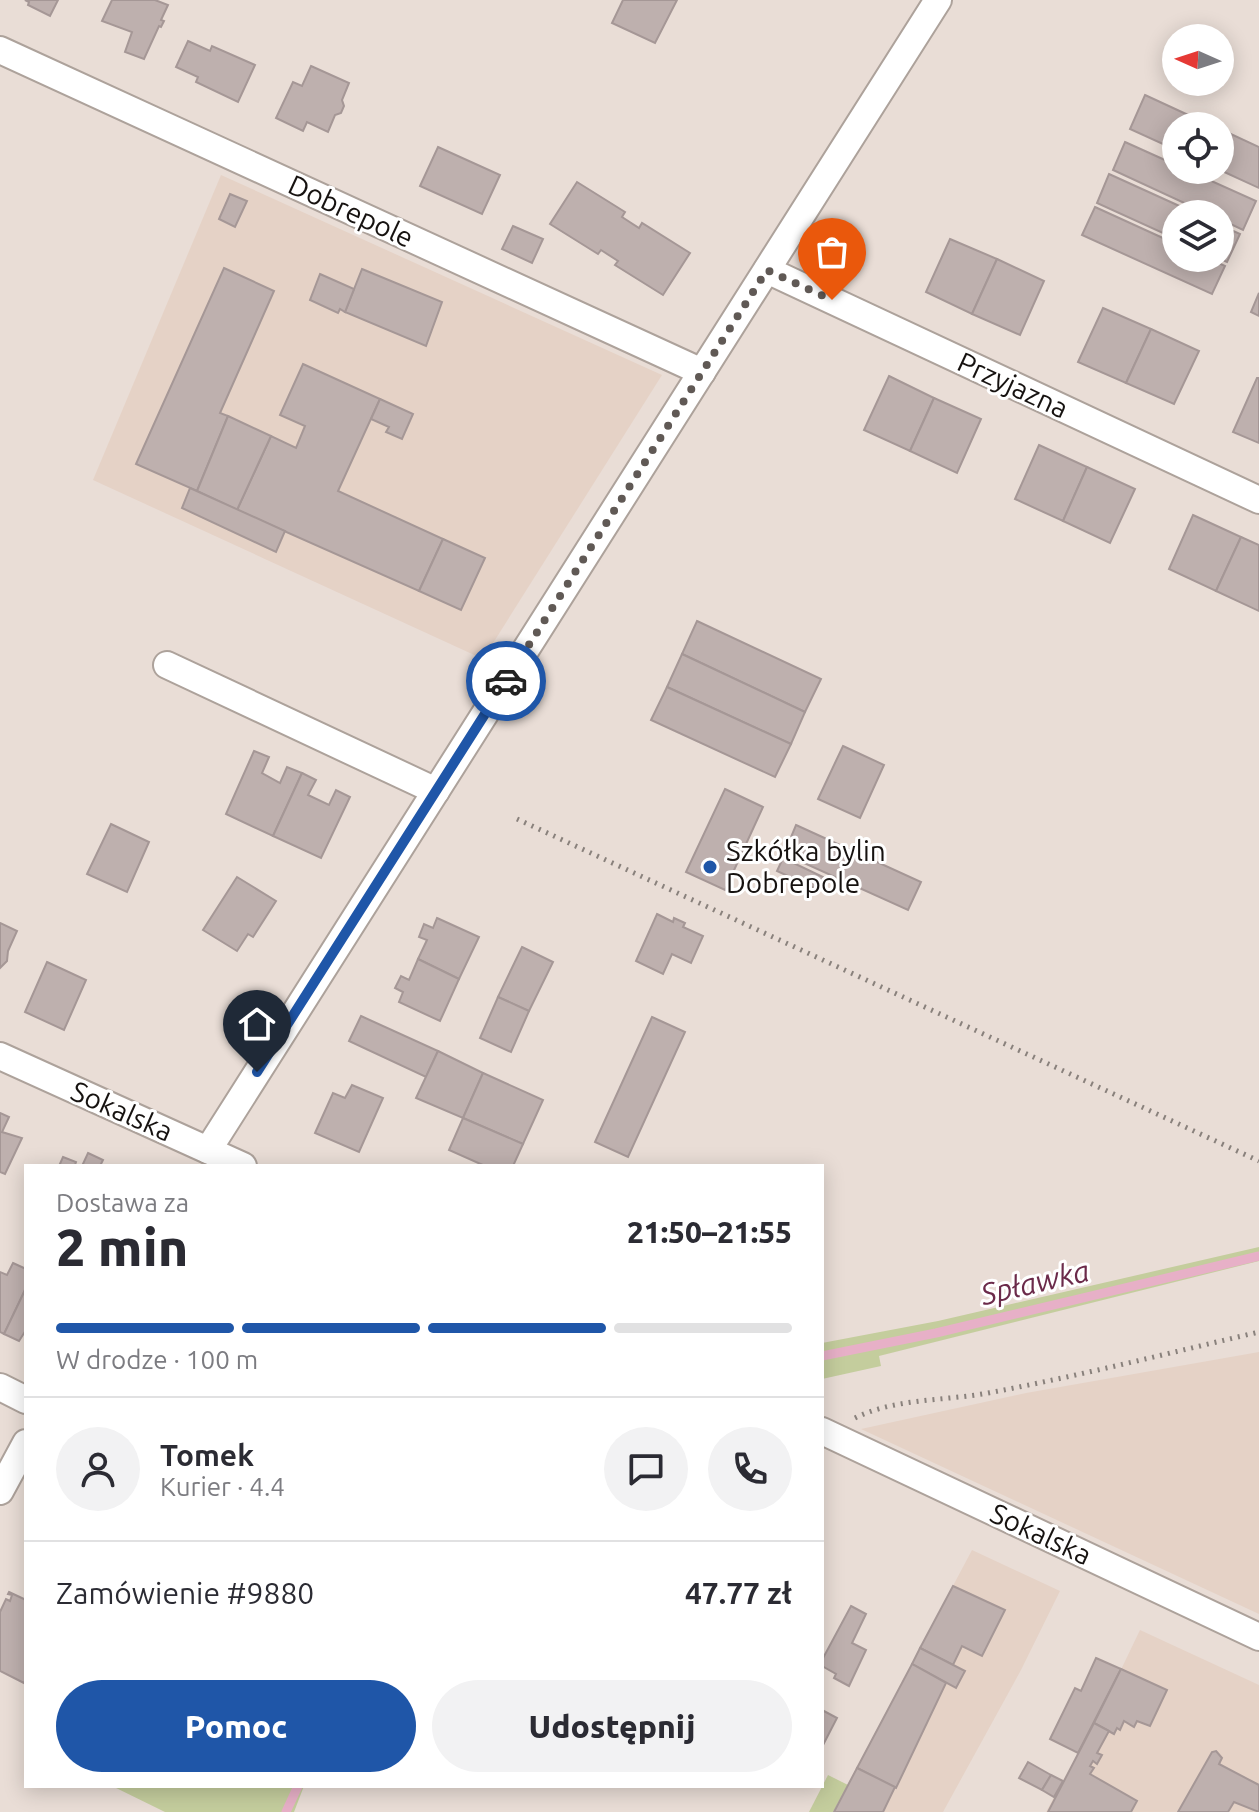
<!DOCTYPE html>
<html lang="pl">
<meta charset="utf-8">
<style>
:root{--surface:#fff;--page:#f2f2f3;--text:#2b2b33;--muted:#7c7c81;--line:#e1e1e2;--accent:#1f56a8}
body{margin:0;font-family:Ubuntu,sans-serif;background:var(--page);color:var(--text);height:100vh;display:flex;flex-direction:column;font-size:30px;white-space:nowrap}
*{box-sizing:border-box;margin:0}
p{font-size:26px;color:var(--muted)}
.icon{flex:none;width:44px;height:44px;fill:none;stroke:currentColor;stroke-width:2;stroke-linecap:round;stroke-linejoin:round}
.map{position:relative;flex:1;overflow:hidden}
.panel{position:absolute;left:24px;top:1164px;width:800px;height:624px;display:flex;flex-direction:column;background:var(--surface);border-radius:0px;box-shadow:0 4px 20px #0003}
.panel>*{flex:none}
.needle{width:52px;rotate:273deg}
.tools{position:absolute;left:1162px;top:24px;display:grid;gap:16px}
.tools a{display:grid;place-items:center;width:72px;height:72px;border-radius:50%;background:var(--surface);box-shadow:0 4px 20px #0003;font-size:40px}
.pin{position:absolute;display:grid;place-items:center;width:68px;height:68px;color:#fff;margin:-82px -34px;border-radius:50% 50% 50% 0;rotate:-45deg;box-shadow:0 0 8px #0007}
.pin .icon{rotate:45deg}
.courier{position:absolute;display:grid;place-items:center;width:80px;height:80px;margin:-40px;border:6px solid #1f56a8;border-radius:50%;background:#fff;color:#222;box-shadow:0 2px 10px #0007}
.overview em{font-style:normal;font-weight:800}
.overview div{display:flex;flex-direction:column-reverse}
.overview{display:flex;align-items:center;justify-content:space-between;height:136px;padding:0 32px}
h1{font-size:52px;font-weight:800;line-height:60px}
.bar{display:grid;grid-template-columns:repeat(4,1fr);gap:12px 8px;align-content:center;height:96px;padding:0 32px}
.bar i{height:10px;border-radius:6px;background:var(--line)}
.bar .selected{background:var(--accent)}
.bar p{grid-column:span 4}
.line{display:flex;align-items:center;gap:20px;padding:0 32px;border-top:2px solid var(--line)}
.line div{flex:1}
.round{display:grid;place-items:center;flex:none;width:84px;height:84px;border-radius:42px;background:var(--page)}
.action{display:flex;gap:16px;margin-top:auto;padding:16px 32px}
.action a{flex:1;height:92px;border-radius:48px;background:var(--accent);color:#fff;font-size:32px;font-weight:800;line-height:92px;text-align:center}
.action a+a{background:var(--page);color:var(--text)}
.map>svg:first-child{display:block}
</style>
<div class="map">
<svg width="1259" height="1812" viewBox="0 0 1259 1812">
<rect width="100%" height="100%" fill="#e9ddd6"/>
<g fill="#e5d2c6">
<polygon points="221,175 662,375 483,659 93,480"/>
<polygon points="1259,1352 1259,1614 861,1429 1026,1393"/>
<polygon points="972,1550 1060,1591 1021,1670 943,1812 833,1812"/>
<polygon points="1140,1630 1259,1685 1259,1812 1046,1812 1104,1705"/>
</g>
<g fill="#c4cd9d">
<polygon points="1259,1247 1259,1261 879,1356 881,1366 822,1379 822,1343 938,1321"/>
<polygon points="828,1775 848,1785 833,1812 809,1812"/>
<polygon points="112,1786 304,1786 294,1812 165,1812"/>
</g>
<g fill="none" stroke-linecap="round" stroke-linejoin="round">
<g stroke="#e7b0c7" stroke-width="9">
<polyline points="822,1356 936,1333 1259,1256"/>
<polyline points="286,1812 298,1786"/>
</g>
</g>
<g fill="#beb0ae" stroke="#a59796" stroke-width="2">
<polygon points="25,0 58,0 50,16 28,5 29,2"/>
<polygon points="112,0 155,0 168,5 161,20 164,21 161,27 159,26 144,59 125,52 132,32 102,21"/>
<polygon points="623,0 677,0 655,43 612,23"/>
<polygon points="188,41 210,51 212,46 255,65 238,102 196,82 198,77 176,67"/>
<polygon points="311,66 349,83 342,100 344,106 341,113 335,115 328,132 307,122 303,131 276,118 293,82 302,86"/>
<polygon points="1145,95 1212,126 1176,126 1176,150 1130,129"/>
<polygon points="1220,129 1259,147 1259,188 1220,170"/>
<polygon points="1125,142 1176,165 1176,170 1187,170 1256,201 1243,230 1220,219 1220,214 1208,214 1113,170"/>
<polygon points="438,147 500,175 482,214 420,186"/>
<polygon points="1109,174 1197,214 1176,214 1176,239 1097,203"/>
<polygon points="577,182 625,212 622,217 639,228 642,223 690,253 663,295 615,265 618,261 601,250 598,254 550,224"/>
<polygon points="230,194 247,201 235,227 219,219"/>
<polygon points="1095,207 1176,244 1176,258 1208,258 1225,266 1212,294 1082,235"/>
<polygon points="1220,225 1240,234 1227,262 1218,258"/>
<polygon points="513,226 543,239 532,263 502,249"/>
<polygon points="950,239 997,259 972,314 926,292"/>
<polygon points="997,259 1044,281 1020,335 972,314"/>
<polygon points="224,268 274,291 220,413 228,416 197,491 136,464"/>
<polygon points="362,269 442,302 426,346 345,312"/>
<polygon points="320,274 354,289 345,312 340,309 338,313 310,300"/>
<polygon points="1259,293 1259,316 1251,312"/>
<polygon points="1103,308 1151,329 1126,383 1078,362"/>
<polygon points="1151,329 1199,351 1174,404 1126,383"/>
<polygon points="303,364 380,399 338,491 443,539 419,591 237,510 271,436 296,448 305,426 280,415"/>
<polygon points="889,376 934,398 910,451 864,430"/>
<polygon points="1257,378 1259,378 1259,443 1233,432"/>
<polygon points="934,398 981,419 957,473 910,451"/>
<polygon points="380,399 413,414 402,439 386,432 389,427 371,419"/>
<polygon points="228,416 271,436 237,510 197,491"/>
<polygon points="1039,445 1087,467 1063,521 1015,499"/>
<polygon points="1087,467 1135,489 1110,543 1063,521"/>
<polygon points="190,488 285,531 276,552 182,508"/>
<polygon points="1193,515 1241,537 1216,591 1169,569"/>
<polygon points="1241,537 1259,545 1259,611 1216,591"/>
<polygon points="443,539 485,558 461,610 419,591"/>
<polygon points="697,621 821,679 805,712 682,654"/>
<polygon points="682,654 805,712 791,744 667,687"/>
<polygon points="667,687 791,744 775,777 651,720"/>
<polygon points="843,746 884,765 860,818 818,799"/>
<polygon points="254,751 269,757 262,773 280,783 287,767 302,773 273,836 226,814"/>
<polygon points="302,773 316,780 308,795 329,805 336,790 350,797 321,858 273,836"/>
<polygon points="725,789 763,807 725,890 686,872"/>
<polygon points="111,824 149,842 127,892 87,874"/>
<polygon points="796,825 921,882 908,910 784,854"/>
<polygon points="783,858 823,877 818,890 777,871"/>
<polygon points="237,877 276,901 253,937 248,934 237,951 203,930"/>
<polygon points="657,914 673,922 674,918 685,923 683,927 703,936 691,963 672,954 663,974 636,961"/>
<polygon points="437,918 479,937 459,979 418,959 427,940 419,937 424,924 433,928"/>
<polygon points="0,923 17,931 8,951 7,961 0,968"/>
<polygon points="522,947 553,962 529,1011 498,997"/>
<polygon points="418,959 459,979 440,1021 399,1002 403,992 395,988 401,976 409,980"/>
<polygon points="47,962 86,980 64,1030 25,1012"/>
<polygon points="498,997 529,1011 511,1052 480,1038"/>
<polygon points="361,1016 438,1051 426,1077 349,1041"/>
<polygon points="652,1017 685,1032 628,1157 595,1142"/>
<polygon points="438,1051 483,1073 463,1118 416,1098"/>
<polygon points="483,1073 543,1100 523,1144 463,1118"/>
<polygon points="352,1085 383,1098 359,1152 315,1133 333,1093 345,1098"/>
<polygon points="0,1113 9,1117 2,1132 22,1138 5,1174 0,1172"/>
<polygon points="463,1118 523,1144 513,1166 485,1166 449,1150"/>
<polygon points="88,1153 103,1160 100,1166 82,1166"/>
<polygon points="63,1157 76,1162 75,1165 78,1166 59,1166"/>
<polygon points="13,1263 26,1269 26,1288 4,1334 0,1332 0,1272 7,1275"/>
<polygon points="26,1288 26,1330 19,1341 4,1334"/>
<polygon points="953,1586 1005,1610 982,1656 962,1646 953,1665 920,1648"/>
<polygon points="9,1592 26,1600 26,1678 24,1683 0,1671 0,1612 6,1599 10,1601 12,1595 8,1594"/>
<polygon points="851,1606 866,1614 852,1643 866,1650 849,1686 834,1678 836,1674 822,1666 822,1660"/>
<polygon points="920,1648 965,1671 956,1688 912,1664"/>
<polygon points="1096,1658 1121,1669 1078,1753 1050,1739 1075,1688 1081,1691"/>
<polygon points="912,1664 946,1683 896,1788 857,1768"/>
<polygon points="1121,1669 1167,1690 1150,1726 1137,1721 1134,1727 1124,1721 1120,1730 1117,1728 1114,1734 1094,1723"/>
<polygon points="822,1710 837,1718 822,1747"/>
<polygon points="1094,1723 1109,1731 1097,1753 1102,1755 1097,1764 1093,1761 1090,1766 1094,1768 1090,1774 1137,1801 1131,1812 1048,1812"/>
<polygon points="1216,1751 1222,1758 1219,1764 1259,1785 1259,1812 1234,1802 1228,1812 1178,1812 1212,1752"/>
<polygon points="1028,1762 1051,1775 1042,1790 1019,1778"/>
<polygon points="857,1768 895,1787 883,1812 834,1812"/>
<polygon points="1051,1775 1063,1781 1054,1797 1042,1790"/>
</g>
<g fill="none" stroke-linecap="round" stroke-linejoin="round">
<defs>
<g id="minor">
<polyline points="0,50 702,372"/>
<polyline points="767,270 1259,500"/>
<polyline points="167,665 436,791"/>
<polyline points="0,1056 243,1166"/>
<polyline points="208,1150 938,0"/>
<polyline points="0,1387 26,1400"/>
<polyline points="822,1431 1259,1637"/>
<polyline points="0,1491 26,1443"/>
</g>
</defs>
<use href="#minor" stroke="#ada29b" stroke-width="30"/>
<g stroke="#89817c" stroke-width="5" stroke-dasharray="2 6" stroke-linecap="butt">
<polyline points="517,819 1259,1161"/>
<path d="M855 1418C895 1398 945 1401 988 1393 1079 1376 1169 1353 1259 1332"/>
</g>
<use href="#minor" stroke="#fff" stroke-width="26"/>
</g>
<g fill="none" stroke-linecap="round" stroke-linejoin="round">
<polyline stroke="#605955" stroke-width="8" stroke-dasharray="0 14.4" points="506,681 767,270 832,300"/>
<polyline stroke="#1f56a8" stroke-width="10" points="257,1072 506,681"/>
</g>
<circle fill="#1f56a8" stroke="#fff" stroke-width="3" cx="710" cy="867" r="8"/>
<g text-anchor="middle" stroke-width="6" stroke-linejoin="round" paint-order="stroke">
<g font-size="28" fill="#161210" stroke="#fff">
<text transform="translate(351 211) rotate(25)" y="10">Dobrepole</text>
<text transform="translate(1013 385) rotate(25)" y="10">Przyjazna</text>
<text transform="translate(122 1111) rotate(24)" y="10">Sokalska</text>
<text transform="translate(1041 1534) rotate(25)" y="10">Sokalska</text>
</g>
<g font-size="28" fill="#161210" stroke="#fff" text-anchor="start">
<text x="726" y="861">Szkółka bylin<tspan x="726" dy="32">Dobrepole</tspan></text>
</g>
<g font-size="30" font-style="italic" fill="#6b2a4a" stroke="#fff">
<text transform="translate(1035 1283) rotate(-13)" y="10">Spławka</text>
</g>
</g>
</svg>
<div class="tools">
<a><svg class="needle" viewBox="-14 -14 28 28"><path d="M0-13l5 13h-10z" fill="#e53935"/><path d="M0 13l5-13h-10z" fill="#7c7c81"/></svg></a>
<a><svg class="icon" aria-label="locate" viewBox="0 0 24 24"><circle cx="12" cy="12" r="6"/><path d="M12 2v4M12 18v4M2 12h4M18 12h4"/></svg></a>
<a><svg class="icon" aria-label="layers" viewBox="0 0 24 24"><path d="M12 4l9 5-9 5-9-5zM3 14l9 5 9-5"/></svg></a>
</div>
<div class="pin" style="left:832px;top:300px;background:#ea580c"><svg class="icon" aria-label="bag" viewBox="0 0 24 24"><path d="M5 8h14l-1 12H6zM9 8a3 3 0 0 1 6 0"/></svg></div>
<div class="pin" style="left:257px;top:1072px;background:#1f2937"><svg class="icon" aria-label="home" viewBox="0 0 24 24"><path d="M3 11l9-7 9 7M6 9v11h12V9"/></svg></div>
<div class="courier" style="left:506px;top:681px"><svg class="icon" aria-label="car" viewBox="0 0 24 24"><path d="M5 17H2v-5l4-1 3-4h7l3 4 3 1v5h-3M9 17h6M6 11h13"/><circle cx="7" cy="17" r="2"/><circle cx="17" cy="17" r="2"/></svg></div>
<section class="panel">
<div class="overview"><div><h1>2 min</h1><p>Dostawa za</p></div><em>21:50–21:55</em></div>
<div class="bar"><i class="selected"></i><i class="selected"></i><i class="selected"></i><i></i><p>W drodze · 100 m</p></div>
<div class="line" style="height:144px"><a class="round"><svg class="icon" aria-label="person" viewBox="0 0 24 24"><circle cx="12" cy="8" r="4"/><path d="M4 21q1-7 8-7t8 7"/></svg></a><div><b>Tomek</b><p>Kurier · 4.4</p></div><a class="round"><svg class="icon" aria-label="chat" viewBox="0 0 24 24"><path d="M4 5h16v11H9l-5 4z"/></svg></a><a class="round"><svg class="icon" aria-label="phone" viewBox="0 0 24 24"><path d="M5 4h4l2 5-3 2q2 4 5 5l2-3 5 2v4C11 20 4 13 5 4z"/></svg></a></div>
<div class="line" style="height:104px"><div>Zamówienie #9880</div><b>47.77 zł</b></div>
<div class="action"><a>Pomoc</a><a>Udostępnij</a></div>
</section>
</div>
